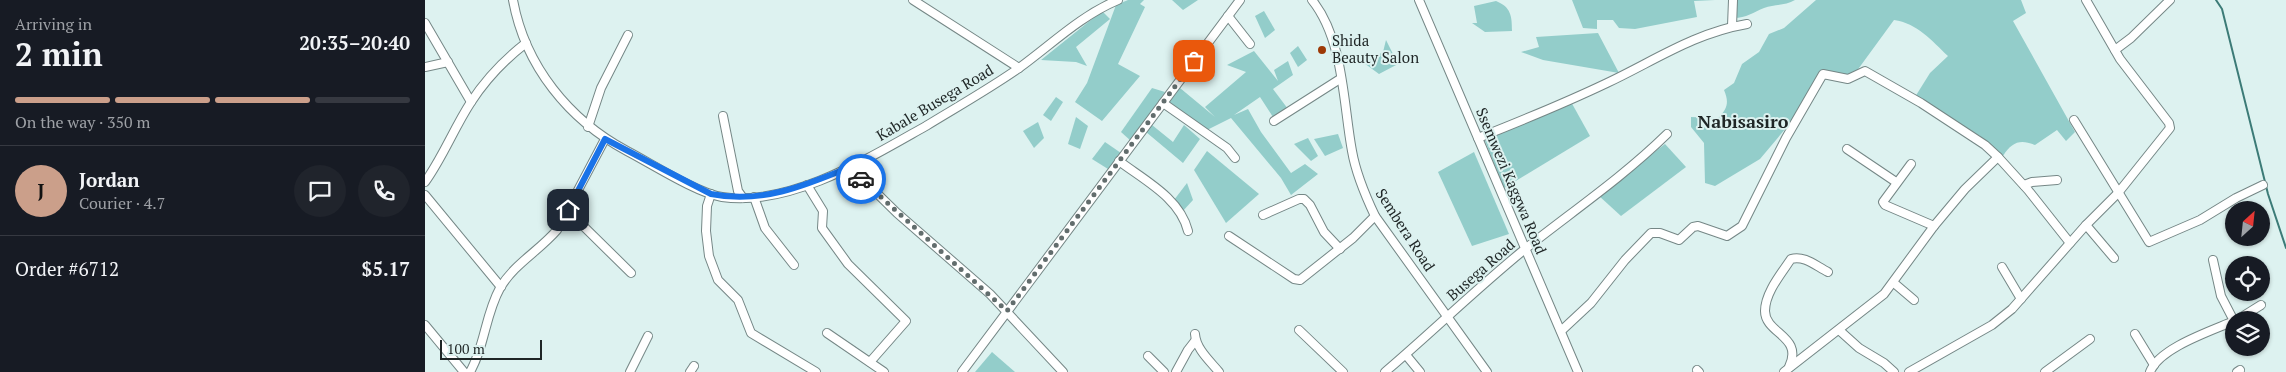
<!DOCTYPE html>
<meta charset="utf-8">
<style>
:root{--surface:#171b24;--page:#20242c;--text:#f1f3f6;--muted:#9ea1a6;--line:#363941;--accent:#cb9f8a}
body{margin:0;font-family:"PT Serif",serif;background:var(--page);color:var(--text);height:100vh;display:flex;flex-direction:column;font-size:19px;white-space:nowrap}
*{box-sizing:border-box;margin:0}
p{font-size:16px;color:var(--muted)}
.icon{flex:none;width:28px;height:28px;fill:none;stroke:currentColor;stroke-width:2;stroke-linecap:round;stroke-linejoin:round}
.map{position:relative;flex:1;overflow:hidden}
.sheet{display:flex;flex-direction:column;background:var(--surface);width:425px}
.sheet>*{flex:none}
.needle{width:32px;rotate:27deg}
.controls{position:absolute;left:1800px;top:201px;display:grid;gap:10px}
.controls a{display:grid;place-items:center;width:45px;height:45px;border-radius:50%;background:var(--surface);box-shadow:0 1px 4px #0004;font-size:25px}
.scale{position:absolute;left:15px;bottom:12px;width:102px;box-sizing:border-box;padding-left:5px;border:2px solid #1f2626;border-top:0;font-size:14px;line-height:18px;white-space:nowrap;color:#1f2626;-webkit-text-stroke:4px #ddf2f0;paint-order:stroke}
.pin{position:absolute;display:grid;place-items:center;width:42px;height:42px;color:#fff;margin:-21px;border-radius:10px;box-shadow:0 2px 8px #0006}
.courier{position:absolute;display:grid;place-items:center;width:50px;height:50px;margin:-25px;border:4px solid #1a73e8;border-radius:50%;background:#fff;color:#222;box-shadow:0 1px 6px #0007}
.head em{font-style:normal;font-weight:600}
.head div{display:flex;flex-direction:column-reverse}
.head{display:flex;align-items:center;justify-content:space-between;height:85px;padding:0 15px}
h1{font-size:32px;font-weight:600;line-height:38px}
.bar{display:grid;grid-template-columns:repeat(4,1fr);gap:8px 5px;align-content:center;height:60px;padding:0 15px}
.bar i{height:6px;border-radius:4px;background:var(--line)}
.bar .selected{background:var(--accent)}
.bar p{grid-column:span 4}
.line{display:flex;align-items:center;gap:12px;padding:0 15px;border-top:1px solid var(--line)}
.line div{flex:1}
.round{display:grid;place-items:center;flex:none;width:52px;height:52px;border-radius:26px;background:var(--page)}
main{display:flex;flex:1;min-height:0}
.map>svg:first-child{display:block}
</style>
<main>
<section class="sheet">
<div class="head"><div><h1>2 min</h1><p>Arriving in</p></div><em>20:35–20:40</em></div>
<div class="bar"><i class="selected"></i><i class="selected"></i><i class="selected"></i><i></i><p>On the way · 350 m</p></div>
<div class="line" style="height:90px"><b class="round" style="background:var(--accent);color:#111">J</b><div><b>Jordan</b><p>Courier · 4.7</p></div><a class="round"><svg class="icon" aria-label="chat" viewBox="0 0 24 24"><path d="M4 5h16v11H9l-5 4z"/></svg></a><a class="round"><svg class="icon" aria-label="phone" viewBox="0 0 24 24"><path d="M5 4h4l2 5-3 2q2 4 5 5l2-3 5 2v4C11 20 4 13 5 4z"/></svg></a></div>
<div class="line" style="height:65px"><div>Order #6712</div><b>$5.17</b></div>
</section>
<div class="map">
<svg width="1861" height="372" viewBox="0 0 1861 372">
<rect width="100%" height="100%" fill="#ddf2f0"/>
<g fill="#93cdca">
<polygon points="703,0 719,0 715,4 720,7 693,64 715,76 677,121 650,102 662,83 691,5"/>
<polygon points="747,0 773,0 758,10"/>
<polygon points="1147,0 1290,0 1269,1 1272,17 1210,29 1194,28 1188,20 1172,20 1172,29 1158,28"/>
<path d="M1304 0H1370C1360 6 1349 4 1339 8 1329 12 1321 18 1309 18V6Z"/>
<path d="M1391 0H1596L1601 13 1588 21 1650 132 1641 141 1632 130 1610 145C1595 139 1587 142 1578 156L1555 136 1490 97 1505 73 1523 56C1507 41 1492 23 1469 20L1423 83 1401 74 1377 109 1335 159 1290 186 1280 183 1279 143 1266 127V117L1293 118C1303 108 1304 102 1299 90L1309 83 1317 64 1334 52 1344 34 1359 28Z"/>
<path d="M1071 1C1086 7 1087 16 1087 31L1060 32 1047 23H1052L1049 6Z"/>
<polygon points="677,11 685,19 651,47 662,66 651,62 616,60"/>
<polygon points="839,11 850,30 840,38 830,16"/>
<polygon points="1173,33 1194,73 1118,60 1096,52 1114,47 1111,37"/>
<polygon points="961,40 973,64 954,74 939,63 958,52"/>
<polygon points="873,46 882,60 873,67 865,53"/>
<polygon points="829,51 853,81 849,70 863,61 868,75 848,89 863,109 848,117 835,97 809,115 823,109 836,132 866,173 880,164 893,174 866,195 856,178 806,118 782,130 740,100 755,88 790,117 780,107 821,72 802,65"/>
<polygon points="727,88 740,92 706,141 696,132"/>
<polygon points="631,97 638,102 626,121 618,115"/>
<polygon points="1145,100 1165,136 1079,188 1060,141"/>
<polygon points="651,117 663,126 655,149 643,144"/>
<polygon points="613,122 619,138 609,148 598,131"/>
<polygon points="727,125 748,142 759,125 775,139 758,163 721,132"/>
<polygon points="913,134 918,148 900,156 889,139"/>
<polygon points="883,138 893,156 886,161 869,144"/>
<polygon points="680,142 696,153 683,169 667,159"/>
<polygon points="1240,144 1261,167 1196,216 1173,195"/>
<polygon points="782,151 834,194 801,223 769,170"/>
<polygon points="1049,152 1084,234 1047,246 1013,172"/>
<polygon points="762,183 768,200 757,212 749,200"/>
<polygon points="567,352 590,372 550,372"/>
</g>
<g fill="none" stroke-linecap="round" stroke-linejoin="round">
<polyline stroke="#3c7b77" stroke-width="2" points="1791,0 1797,9 1843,194 1861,248"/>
<defs>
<g id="minor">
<path d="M88 0C100 66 144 120 202 151 227 164 272 193 297 197 365 207 444 158 501 126 532 107 564 89 594 68 627 44 655 16 693 0"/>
<polyline points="488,0 594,68"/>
<path d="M887 0C919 40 918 103 927 151 931 174 940 195 950 216L1062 372"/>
<polyline points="994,0 1153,372"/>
<polyline points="803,16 825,44"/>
<polyline points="0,23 46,102"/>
<polyline points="1307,26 1308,0"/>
<polyline points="1690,50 1706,38 1745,0"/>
<polyline points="0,67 23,62"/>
<polyline points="738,103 802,148 810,158"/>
<polyline points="298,116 313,191 318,198"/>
<polyline points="1649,120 1724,242 1775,220 1811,198 1838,185"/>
<polyline points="849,121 915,79"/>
<polyline points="163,127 176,88 203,35"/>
<path d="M1053 138C1096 121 1140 103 1182 83 1229 61 1269 33 1322 24"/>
<polyline points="1422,149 1471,182"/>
<path d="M694 161C719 180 755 198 763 231"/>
<polyline points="1486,164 1458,202 1460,205 1509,226"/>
<polyline points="425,167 472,213 565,294 638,372"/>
<path d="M0 182C18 157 29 128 46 102 61 79 79 60 101 43"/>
<polyline points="382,185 398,211 397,228 423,264 481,321 445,362"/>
<polyline points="1599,185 1607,182 1632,180"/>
<polyline points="286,194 282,206 281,231 284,256 293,280 313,300 326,333 391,372"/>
<polyline points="0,195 76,287"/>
<polyline points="329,197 340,228 369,265"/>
<polyline points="143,211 206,273"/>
<polyline points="838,215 874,199 879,199 885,205 899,232 915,249"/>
<polyline points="1661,225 1689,258"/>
<polyline points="804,236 869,279 875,280 928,238 950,216"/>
<polyline points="1788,260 1796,296 1809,321"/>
<polyline points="1577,267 1596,299"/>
<polyline points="1469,283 1489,300"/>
<polyline points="1812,320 1836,305"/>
<polyline points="0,325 39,372"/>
<polyline points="874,330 918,372"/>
<polyline points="1414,330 1434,348 1459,363 1469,372"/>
<polyline points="1136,331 1166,303 1200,260 1226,233 1235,233 1254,240 1268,227 1273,226 1302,236 1317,226 1361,138 1398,74 1423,79 1440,71 1496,103 1560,145 1573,157"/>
<polyline points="402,333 459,372"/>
<path d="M770 334C771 349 785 361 794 372"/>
<polyline points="1710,334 1729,365"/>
<polyline points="981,355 995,372"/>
<polyline points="723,356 739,372"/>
<path d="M1364 367C1379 336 1340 334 1340 311 1340 293 1356 274 1366 259 1379 255 1391 266 1403 272"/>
<polyline points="1272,370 1274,372"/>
<path d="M45 372C60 346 60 315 75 288 89 264 114 251 132 230L180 139"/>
<polyline points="205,372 223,336"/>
<polyline points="265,372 269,366"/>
<polyline points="537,372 815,0"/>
<polyline points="751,372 763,350 770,341"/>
<path d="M960 372C1007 332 1052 288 1100 249 1148 211 1198 177 1242 134"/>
<polyline points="1359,372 1459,294 1509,226 1540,189 1573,157 1603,190 1645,243"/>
<polyline points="1484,372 1567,325 1587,309 1661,225 1693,193 1745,128 1744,123 1695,59 1661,0"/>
<polyline points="1620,372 1665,339"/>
<path d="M1725 372C1734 348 1786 331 1809 321"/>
<polyline points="1812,372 1815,370"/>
</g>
</defs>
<use href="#minor" stroke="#758786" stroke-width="10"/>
<use href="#minor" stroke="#fff" stroke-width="8"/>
</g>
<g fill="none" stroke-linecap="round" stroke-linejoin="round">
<polyline stroke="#626d6d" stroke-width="5" stroke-dasharray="0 9" points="436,179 582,311 769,61"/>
<path stroke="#1a73e8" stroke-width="6" d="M143 210 180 139 286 194C336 204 379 186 425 167L436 179"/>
</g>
<circle fill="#9d3906" stroke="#ddf2f0" stroke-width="2" cx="897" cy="50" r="5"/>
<g text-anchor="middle" stroke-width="4" stroke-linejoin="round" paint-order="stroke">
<g font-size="15" fill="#1f2626" stroke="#ddf2f0" text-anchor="start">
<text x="907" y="46">Shida<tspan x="907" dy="17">Beauty Salon</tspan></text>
</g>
<g font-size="15" fill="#1f2626" stroke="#ddf2f0">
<text transform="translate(510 103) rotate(-31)" y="5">Kabale Busega Road</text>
<text transform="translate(1086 181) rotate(67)" y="5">Ssemwezi Kaggwa Road</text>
<text transform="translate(980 230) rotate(57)" y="5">Sembera Road</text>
<text transform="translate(1056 270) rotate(-41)" y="5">Busega Road</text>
</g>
<g font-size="18" font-weight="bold" fill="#1f2626" stroke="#ddf2f0">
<text x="1318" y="128">Nabisasiro</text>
</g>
</g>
</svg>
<div class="controls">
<a><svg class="needle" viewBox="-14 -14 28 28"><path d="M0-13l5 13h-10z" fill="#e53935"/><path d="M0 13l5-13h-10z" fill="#9ea1a6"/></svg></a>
<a><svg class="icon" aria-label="locate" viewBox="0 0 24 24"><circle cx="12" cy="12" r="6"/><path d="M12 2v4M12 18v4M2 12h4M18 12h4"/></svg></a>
<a><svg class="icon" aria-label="layers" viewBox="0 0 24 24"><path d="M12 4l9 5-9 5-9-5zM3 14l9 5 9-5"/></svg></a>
</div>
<div class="scale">100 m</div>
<div class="pin" style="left:769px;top:61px;background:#ea580c"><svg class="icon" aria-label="bag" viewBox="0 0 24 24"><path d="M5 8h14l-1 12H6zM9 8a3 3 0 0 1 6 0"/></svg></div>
<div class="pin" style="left:143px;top:210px;background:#1f2937"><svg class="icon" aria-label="home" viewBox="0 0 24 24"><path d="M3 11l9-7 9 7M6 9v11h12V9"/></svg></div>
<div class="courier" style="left:436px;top:179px"><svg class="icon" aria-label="car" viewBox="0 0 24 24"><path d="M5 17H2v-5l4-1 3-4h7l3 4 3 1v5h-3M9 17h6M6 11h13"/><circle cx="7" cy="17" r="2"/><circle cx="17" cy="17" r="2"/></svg></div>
</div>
</main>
